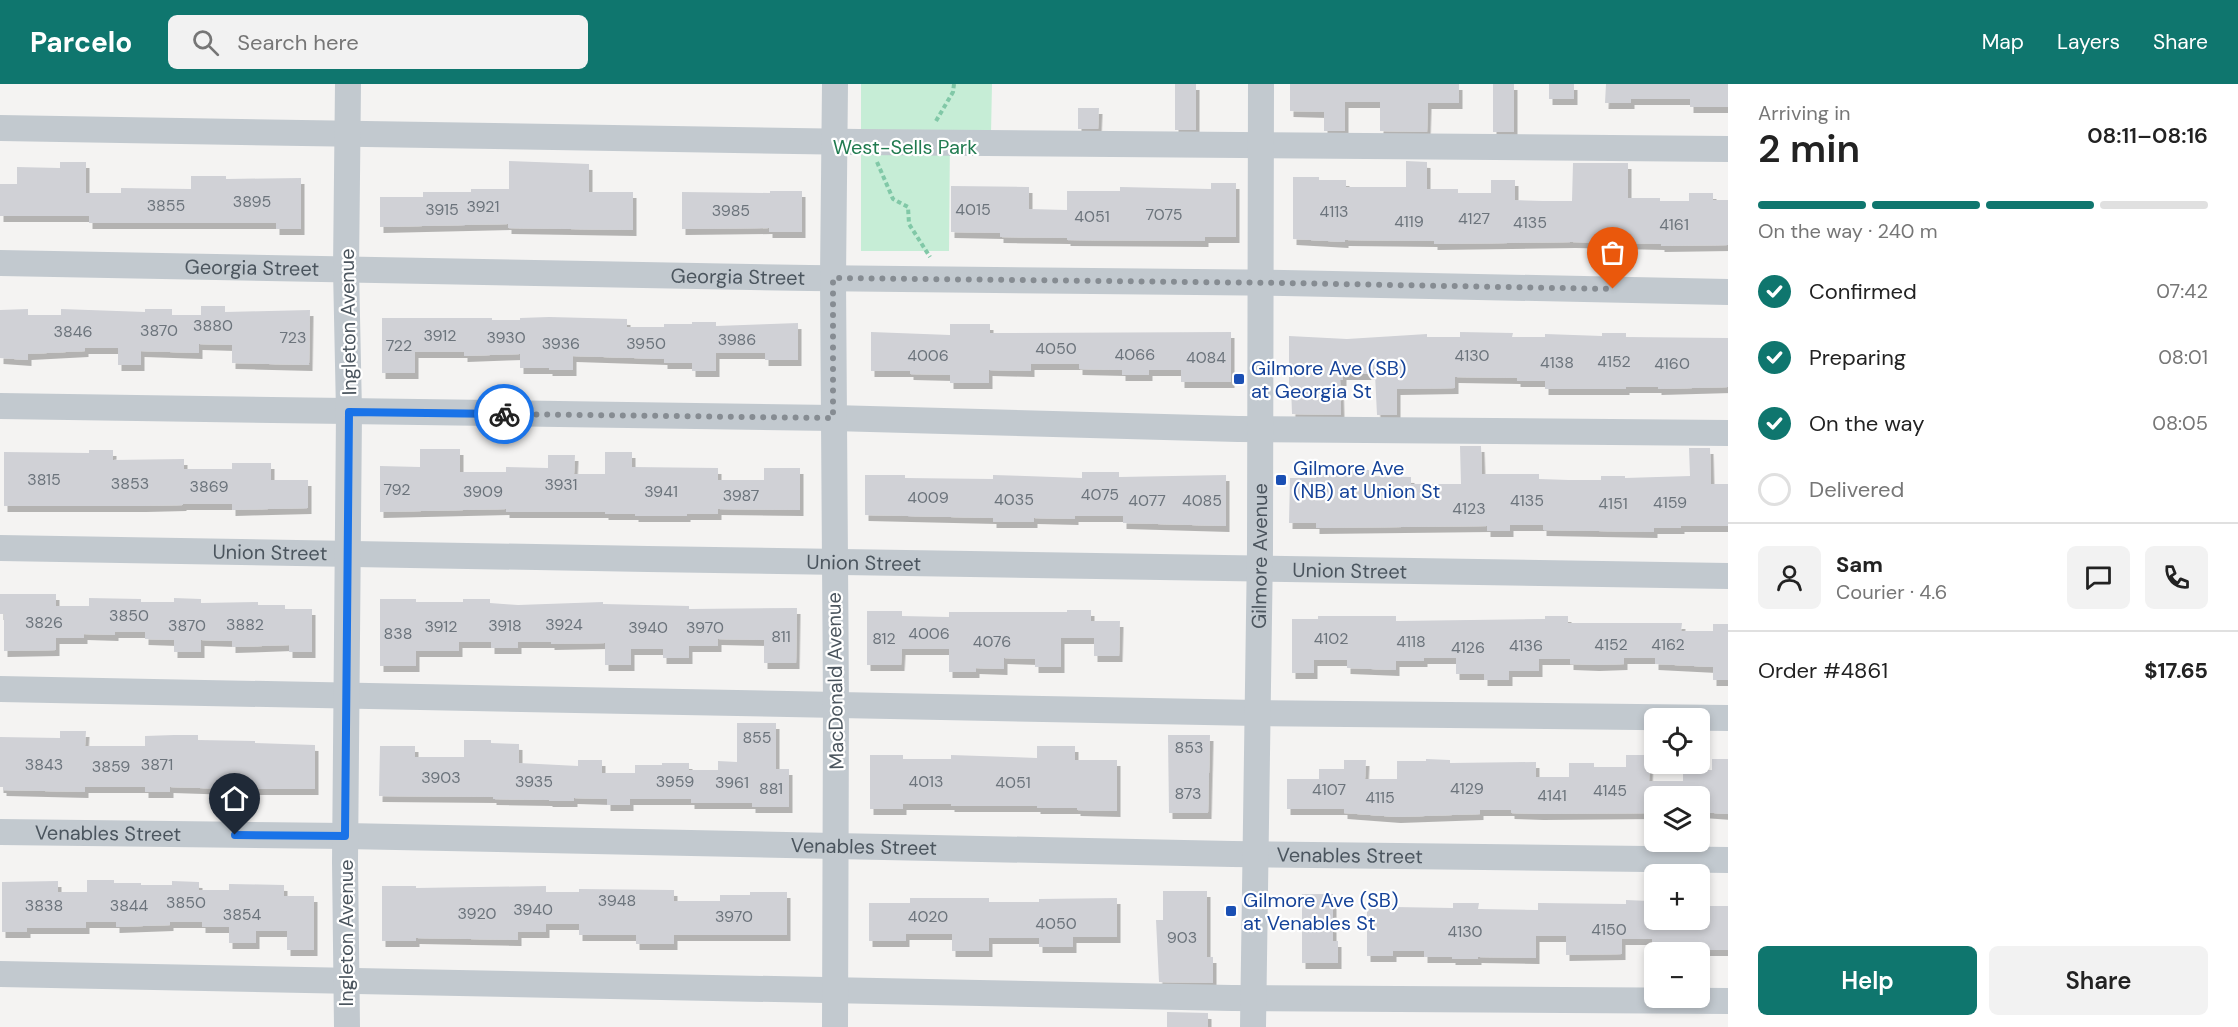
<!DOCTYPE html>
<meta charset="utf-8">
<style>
:root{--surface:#fff;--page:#f2f2f2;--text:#222;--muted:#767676;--line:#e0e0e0;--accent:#0f766e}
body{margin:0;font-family:"DM Sans",sans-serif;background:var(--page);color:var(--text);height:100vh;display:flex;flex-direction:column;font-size:22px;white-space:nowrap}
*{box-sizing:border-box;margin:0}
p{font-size:20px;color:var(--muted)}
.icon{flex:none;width:33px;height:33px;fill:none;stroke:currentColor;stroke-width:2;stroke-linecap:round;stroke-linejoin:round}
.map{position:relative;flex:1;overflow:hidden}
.panel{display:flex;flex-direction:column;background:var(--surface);width:510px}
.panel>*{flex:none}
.controls{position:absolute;left:1644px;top:624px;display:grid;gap:12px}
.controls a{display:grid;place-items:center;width:66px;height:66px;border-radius:9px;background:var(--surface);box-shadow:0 3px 9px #0003;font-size:30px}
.pin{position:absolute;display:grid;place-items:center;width:51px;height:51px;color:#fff;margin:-62px -26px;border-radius:50% 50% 50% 0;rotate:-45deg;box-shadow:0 0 6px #0007}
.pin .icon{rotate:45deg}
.courier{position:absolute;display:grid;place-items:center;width:60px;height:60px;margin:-30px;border:4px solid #1a73e8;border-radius:50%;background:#fff;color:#222;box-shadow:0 2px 8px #0007}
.headline em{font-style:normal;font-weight:600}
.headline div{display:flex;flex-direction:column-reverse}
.headline{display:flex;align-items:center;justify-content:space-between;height:102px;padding:0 30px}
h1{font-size:39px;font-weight:600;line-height:45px}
.bar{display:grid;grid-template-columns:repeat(4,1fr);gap:9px 6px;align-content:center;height:72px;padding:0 30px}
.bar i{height:8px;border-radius:4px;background:var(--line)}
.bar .selected{background:var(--accent)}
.bar p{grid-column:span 4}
.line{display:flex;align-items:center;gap:15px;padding:0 30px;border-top:2px solid var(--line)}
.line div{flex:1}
.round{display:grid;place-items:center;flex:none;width:63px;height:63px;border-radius:9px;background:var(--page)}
ol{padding:0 30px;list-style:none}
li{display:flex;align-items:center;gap:18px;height:66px}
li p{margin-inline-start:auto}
li .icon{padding:6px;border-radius:50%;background:var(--accent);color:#fff;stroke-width:4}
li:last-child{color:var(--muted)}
li i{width:33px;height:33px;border:3px solid var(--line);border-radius:50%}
.cta{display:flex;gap:12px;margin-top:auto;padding:12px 30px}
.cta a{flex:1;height:69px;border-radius:9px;background:var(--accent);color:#fff;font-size:24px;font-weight:600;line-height:69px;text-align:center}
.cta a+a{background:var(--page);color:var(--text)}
header{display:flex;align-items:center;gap:36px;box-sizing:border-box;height:84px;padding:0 30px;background:var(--accent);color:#fff}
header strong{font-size:28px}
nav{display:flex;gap:33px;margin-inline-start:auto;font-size:21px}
.search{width:420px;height:54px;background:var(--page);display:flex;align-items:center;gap:15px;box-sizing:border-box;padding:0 21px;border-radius:9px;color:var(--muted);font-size:22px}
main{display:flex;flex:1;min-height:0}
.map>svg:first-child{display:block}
</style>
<header>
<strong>Parcelo</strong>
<div class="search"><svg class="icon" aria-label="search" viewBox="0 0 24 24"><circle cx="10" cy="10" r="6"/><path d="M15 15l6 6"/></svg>Search here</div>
<nav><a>Map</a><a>Layers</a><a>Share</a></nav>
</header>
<main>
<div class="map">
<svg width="1728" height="943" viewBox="0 0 1728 943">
<defs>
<filter id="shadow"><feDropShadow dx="3.5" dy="6" stdDeviation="0" flood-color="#0004"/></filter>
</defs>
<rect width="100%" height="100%" fill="#f4f3f2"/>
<polygon fill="#c6edd6" points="861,0 992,0 991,50 950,50 949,167 861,167"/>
<g fill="#d0d1d6" filter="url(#shadow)">
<rect x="1175" y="0" width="21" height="46"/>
<polygon points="1290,0 1459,0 1459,19 1428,19 1427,48 1380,47 1380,18 1345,18 1345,47 1324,47 1324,28 1290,27"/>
<rect x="1493" y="0" width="21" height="48"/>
<rect x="1549" y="0" width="25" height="15"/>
<polygon points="1606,0 1728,0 1728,23 1690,23 1690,15 1631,15 1631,19 1605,19"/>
<polygon points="1078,24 1099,24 1098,45 1078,45"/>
<polygon points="509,77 589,80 589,108 633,108 633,146 508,144 508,140 380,143 380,113 423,113 423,108 471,108 471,105 509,105"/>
<polygon points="1406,77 1427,78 1427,105 1458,105 1458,109 1491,109 1491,96 1515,96 1515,116 1543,117 1572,117 1573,79 1628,79 1628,114 1660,114 1660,117 1689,117 1689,109 1713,109 1713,116 1728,116 1728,161 1661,162 1661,160 1572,158 1434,160 1434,157 1345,156 1345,158 1293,155 1293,93 1319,93 1319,96 1346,96 1346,103 1406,103"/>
<polygon points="60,78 86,78 86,109 121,109 121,104 191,105 191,92 226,92 226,95 301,94 301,145 276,145 276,139 89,139 89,132 0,132 0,100 17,100 17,83 60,84"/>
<polygon points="1211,99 1236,99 1236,153 1205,153 1205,157 1067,156 1067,154 1000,153 1000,149 951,148 951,102 1029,103 1029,125 1067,126 1067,107 1120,107 1120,103 1211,105"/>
<polygon points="770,107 802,107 802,148 769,148 769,144 682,145 682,108 770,109"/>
<polygon points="201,222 225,222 225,228 310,226 309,281 232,279 232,261 199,260 199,269 141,267 141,281 118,281 118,264 85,264 85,267 28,270 28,276 0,274 0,226 28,225 28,231 61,231 61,225 145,228 145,225 172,225 172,231 201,231"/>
<polygon points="549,233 627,235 627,243 664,243 664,240 692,240 692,238 716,238 716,242 798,239 798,276 765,276 765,269 716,269 716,287 692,287 692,279 664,279 664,275 573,272 573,286 549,286 549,284 520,284 520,270 464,272 464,268 415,268 415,289 382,289 382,234 492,234 492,236 520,236 520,234"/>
<polygon points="950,240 990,240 990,249 1231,248 1231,298 1181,298 1181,286 1149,286 1149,291 1122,291 1122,286 1079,285 1079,280 1031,280 1031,287 989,286 989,299 950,299 950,291 910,290 910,287 871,287 871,248 950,251"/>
<polygon points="1460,248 1513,249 1512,253 1545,253 1545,250 1602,252 1602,249 1626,249 1626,253 1728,254 1728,303 1658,305 1658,303 1626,303 1626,305 1545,305 1545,297 1517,297 1517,294 1455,293 1455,304 1397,305 1397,331 1377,331 1375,290 1343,290 1343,296 1340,296 1341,331 1292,330 1291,302 1289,302 1289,252 1347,255 1427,250 1427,253 1460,253"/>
<polygon points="1460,362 1481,362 1482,390 1539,390 1539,395 1569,396 1601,396 1601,392 1625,392 1625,394 1690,392 1689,364 1710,364 1711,400 1728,400 1728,442 1681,442 1681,444 1654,444 1654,448 1543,446 1543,441 1510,441 1510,447 1487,447 1487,442 1316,444 1316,439 1289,439 1290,394 1316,394 1316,389 1344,390 1344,386 1369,386 1369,392 1411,393 1411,400 1461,400"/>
<polygon points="420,365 460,365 460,388 506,388 506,383 548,384 548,371 575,371 574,390 605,390 605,368 632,368 632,383 718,384 718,396 764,396 764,384 800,384 800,426 718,425 718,430 687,430 687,432 635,432 635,430 605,430 605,428 506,428 506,425 380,428 380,382 420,383"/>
<polygon points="89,366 113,366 113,376 184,375 184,385 232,385 232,379 271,379 271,396 308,396 308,424 232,426 232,420 183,420 183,421 143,422 4,422 4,368 89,369"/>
<polygon points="1082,388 1119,388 1119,393 1226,391 1226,442 1123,439 1123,432 1075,432 1075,435 1034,434 1034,438 993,438 993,434 865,431 865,391 905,391 905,394 993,395 993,391 1082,394"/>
<polygon points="0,510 56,510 56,522 89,522 89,514 141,515 141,518 174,518 174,514 201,515 201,519 258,518 258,521 285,521 285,525 312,525 312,568 289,568 289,561 232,563 232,557 201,556 201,568 174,568 174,556 145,555 145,548 115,548 115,551 84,550 84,554 56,554 56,566 4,567 4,530 0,530"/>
<polygon points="380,515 416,515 416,518 463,518 463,515 490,515 490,519 518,521 603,518 603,520 689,522 689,525 797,524 796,579 764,579 764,556 718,555 718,562 689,562 689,574 663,574 663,565 631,565 631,581 605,581 605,559 551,560 551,558 518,558 518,564 491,564 491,558 459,558 459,567 416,567 416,582 380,582"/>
<polygon points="1067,526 1091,526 1091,537 1120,537 1119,572 1094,572 1094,554 1061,554 1061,583 1035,583 1035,575 1004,574 1004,585 976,584 976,588 949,588 949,565 902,565 901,581 867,581 867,527 902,527 902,532 949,533 949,528 1067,528"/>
<polygon points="1318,532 1396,532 1396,537 1545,535 1545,532 1568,532 1568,539 1682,539 1681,547 1713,547 1713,540 1728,540 1728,596 1713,596 1713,583 1655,580 1655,574 1624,574 1624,580 1596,581 1570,580 1570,575 1539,575 1539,587 1509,587 1509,596 1484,596 1484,590 1456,590 1456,574 1424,574 1424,577 1396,577 1396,586 1347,584 1347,576 1314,576 1314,589 1292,589 1292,535 1318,535"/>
<polygon points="737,639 776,639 776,685 789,685 789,723 752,723 752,719 691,719 691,715 630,715 630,721 607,721 607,715 574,714 574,717 549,717 549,716 493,715 493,713 379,712 380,662 415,662 415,673 464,673 464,656 491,656 491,659 519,660 519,679 578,682 578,676 602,676 602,689 635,689 635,681 662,681 662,679 689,679 689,686 718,686 718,677 737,678"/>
<polygon points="60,647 86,647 85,662 145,662 145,652 174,651 198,651 198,656 255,657 255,659 315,661 315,705 255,705 255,708 230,708 230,705 170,703 170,708 145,708 145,703 85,703 85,708 3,706 3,703 0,703 0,653 60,654"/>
<polygon points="1168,651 1210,651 1208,729 1169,729"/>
<polygon points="1037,662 1075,662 1075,676 1117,676 1117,727 1077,726 1077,724 1037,724 1037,722 951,722 951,720 903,720 903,725 870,725 870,671 903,671 903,675 951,675 951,671 1037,674"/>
<polygon points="1626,671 1650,671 1649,697 1683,697 1683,686 1712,686 1712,675 1728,675 1728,730 1700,728 1700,712 1654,712 1654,729 1540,730 1511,729 1511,726 1480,726 1480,730 1397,733 1344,729 1344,725 1287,725 1287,695 1319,695 1319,685 1344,685 1344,676 1366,676 1365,695 1397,695 1397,677 1426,677 1426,675 1450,676 1450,679 1536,678 1536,693 1569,693 1569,679 1594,679 1594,683 1626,683"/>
<polygon points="87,796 114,796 114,799 141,799 141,801 172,801 172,797 199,798 199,806 229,806 229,800 284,801 284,812 314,812 314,866 287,866 287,847 256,847 256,859 229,859 229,843 202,843 202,838 170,838 170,841 116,843 116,838 86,838 86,844 27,844 27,848 2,848 2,798 58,797 58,808 87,808"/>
<polygon points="382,802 416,802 416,804 546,802 546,808 579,808 579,805 674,806 674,817 720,817 720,811 750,811 750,808 787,808 787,851 674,851 674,860 636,860 636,851 579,851 579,840 546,840 546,848 518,848 518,856 416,854 416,857 382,857"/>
<polygon points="1163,807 1207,807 1207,873 1213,873 1213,899 1159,898 1156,836 1163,836"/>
<polygon points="1302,810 1333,810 1333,857 1338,857 1338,879 1302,879"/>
<polygon points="910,814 989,814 989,818 1039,818 1039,815 1117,814 1117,853 1073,853 1073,863 1039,863 1039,854 989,854 989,867 952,867 952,850 906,850 906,857 869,857 869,819 910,819"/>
<polygon points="1626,816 1649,817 1649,820 1654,820 1654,836 1700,836 1700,822 1728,822 1728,866 1705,866 1705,868 1652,868 1652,855 1622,855 1622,870 1566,871 1566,852 1536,852 1536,874 1478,873 1478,875 1452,875 1452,873 1424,873 1424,867 1393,867 1393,872 1367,872 1367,820 1394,820 1394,823 1453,824 1453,819 1479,819 1478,825 1538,826 1538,819 1626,820"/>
<polygon points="1167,928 1208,929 1208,943 1167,943"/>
</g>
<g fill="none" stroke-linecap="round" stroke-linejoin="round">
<g stroke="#81c8a7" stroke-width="4" stroke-dasharray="4.5 3" stroke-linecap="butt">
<polyline points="936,37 953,8 954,0"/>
<polyline points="877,78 893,115 908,123 909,140 930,173"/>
</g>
<g stroke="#c2c9cf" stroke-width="26">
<polyline points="0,44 859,58 1728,65"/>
<path id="s1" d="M0 179 809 194 1284 199 1728 208"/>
<polyline points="0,322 833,334 1238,345 1728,349"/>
<path id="s2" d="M0 464C576 473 1152 485 1728 492"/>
<polyline points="0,605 1258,629 1728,634"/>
<path id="s3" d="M0 748 345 752 1232 770 1728 776"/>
<polyline points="0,890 1232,914 1728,917"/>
<polyline points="347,943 345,778 349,328 346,185 348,0"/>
<polyline points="835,943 836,621 833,194 835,0"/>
<path id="s4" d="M1253 943 1260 465 1261 0"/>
</g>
</g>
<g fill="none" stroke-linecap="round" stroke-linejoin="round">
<polyline stroke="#868c92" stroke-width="6" stroke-dasharray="0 10.8" points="504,330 833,334 833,194 1284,199 1613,205"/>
<polyline stroke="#1a73e8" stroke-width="8" points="235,751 345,752 349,328 504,330"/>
</g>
<g fill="#1a4fb4" stroke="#fff" stroke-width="2">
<rect x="1233" y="289" width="12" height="12" rx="3"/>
<rect x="1275" y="390" width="12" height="12" rx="3"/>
<rect x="1225" y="821" width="12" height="12" rx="3"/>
</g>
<g text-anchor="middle" stroke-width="4.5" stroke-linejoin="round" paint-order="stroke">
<g font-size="16" fill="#6c747c">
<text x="252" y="123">3895</text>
<text x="166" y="127">3855</text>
<text x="483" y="128">3921</text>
<text x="442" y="131">3915</text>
<text x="973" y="131">4015</text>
<text x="731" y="132">3985</text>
<text x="1334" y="133">4113</text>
<text x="1164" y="136">7075</text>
<text x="1092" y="138">4051</text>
<text x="1474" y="140">4127</text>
<text x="1409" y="143">4119</text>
<text x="1530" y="144">4135</text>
<text x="1674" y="146">4161</text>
<text x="213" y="247">3880</text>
<text x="159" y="252">3870</text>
<text x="73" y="253">3846</text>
<text x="440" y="257">3912</text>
<text x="293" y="259">723</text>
<text x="506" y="259">3930</text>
<text x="737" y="261">3986</text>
<text x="561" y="265">3936</text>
<text x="646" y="265">3950</text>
<text x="399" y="267">722</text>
<text x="1056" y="270">4050</text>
<text x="1135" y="276">4066</text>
<text x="928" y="277">4006</text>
<text x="1472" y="277">4130</text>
<text x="1206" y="279">4084</text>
<text x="1614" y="283">4152</text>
<text x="1557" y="284">4138</text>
<text x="1672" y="285">4160</text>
<text x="44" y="401">3815</text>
<text x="130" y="405">3853</text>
<text x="561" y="406">3931</text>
<text x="209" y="408">3869</text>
<text x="397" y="411">792</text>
<text x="483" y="413">3909</text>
<text x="661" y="413">3941</text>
<text x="1100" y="416">4075</text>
<text x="741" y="417">3987</text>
<text x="928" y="419">4009</text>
<text x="1014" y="421">4035</text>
<text x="1147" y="422">4077</text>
<text x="1202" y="422">4085</text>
<text x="1527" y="422">4135</text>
<text x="1670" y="424">4159</text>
<text x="1613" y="425">4151</text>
<text x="1469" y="430">4123</text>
<text x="129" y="537">3850</text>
<text x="44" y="544">3826</text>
<text x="245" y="546">3882</text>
<text x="564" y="546">3924</text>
<text x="187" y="547">3870</text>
<text x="505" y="547">3918</text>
<text x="441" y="548">3912</text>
<text x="648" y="549">3940</text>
<text x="705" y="549">3970</text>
<text x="398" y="555">838</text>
<text x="929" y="555">4006</text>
<text x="781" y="558">811</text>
<text x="884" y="560">812</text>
<text x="1331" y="560">4102</text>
<text x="992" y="563">4076</text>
<text x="1411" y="563">4118</text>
<text x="1611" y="566">4152</text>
<text x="1668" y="566">4162</text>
<text x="1526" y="567">4136</text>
<text x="1468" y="569">4126</text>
<text x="757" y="659">855</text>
<text x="1189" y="669">853</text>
<text x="44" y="686">3843</text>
<text x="157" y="686">3871</text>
<text x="111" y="688">3859</text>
<text x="441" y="699">3903</text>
<text x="534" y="703">3935</text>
<text x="675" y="703">3959</text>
<text x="926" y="703">4013</text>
<text x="732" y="704">3961</text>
<text x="1013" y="704">4051</text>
<text x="771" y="710">881</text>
<text x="1467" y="710">4129</text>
<text x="1329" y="711">4107</text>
<text x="1610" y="712">4145</text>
<text x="1188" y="715">873</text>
<text x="1552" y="717">4141</text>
<text x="1380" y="719">4115</text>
<text x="617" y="822">3948</text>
<text x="186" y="824">3850</text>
<text x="44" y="827">3838</text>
<text x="129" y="827">3844</text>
<text x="533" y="831">3940</text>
<text x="477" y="835">3920</text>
<text x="242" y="836">3854</text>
<text x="734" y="838">3970</text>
<text x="928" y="838">4020</text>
<text x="1056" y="845">4050</text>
<text x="1609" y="851">4150</text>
<text x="1465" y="853">4130</text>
<text x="1182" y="859">903</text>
</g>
<g font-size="20" fill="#217b50" stroke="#fff">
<text x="905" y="70">West-Sells Park</text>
</g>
<g font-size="20" fill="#4b555e" stroke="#fff">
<text dy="7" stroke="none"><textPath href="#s1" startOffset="252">Georgia Street</textPath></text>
<text dy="7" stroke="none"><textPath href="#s1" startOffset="738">Georgia Street</textPath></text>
<text transform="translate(348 238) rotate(-91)" y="7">Ingleton Avenue</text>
<text dy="7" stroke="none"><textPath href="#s2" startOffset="270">Union Street</textPath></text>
<text dy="7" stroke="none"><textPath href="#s4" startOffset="471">Gilmore Avenue</textPath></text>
<text dy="7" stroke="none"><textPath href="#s2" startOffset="864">Union Street</textPath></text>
<text dy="7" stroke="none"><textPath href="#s2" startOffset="1350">Union Street</textPath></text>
<text transform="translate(835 597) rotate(-91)" y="7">MacDonald Avenue</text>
<text dy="7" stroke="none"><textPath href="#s3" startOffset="108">Venables Street</textPath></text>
<text dy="7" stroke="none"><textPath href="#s3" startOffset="864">Venables Street</textPath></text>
<text dy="7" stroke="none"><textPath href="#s3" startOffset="1350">Venables Street</textPath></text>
<text transform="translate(346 849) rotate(-90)" y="7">Ingleton Avenue</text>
</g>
<g font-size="20" fill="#164399" stroke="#fff" text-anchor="start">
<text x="1251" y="291">Gilmore Ave (SB)<tspan x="1251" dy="23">at Georgia St</tspan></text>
<text x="1293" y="391">Gilmore Ave<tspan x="1293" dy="23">(NB) at Union St</tspan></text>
<text x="1243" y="823">Gilmore Ave (SB)<tspan x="1243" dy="23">at Venables St</tspan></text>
</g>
</g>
</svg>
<div class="controls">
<a><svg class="icon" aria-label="locate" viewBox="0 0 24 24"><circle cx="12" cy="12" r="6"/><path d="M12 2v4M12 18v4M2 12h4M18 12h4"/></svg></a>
<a><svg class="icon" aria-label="layers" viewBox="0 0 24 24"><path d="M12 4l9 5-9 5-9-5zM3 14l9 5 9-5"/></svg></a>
<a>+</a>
<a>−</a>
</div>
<div class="pin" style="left:1613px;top:205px;background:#ea580c"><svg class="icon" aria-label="bag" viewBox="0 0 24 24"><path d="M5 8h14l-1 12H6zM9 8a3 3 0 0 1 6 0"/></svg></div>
<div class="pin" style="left:235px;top:751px;background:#1f2937"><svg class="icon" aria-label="home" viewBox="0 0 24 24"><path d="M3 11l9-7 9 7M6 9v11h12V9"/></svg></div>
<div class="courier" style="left:504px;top:330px"><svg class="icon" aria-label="bike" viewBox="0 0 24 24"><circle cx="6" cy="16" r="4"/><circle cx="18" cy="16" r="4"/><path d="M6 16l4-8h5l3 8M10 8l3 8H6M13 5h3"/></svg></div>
</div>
<section class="panel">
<div class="headline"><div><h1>2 min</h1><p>Arriving in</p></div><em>08:11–08:16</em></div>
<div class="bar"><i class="selected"></i><i class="selected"></i><i class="selected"></i><i></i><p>On the way · 240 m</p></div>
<ol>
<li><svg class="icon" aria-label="check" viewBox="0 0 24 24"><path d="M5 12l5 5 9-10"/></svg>Confirmed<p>07:42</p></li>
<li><svg class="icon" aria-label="check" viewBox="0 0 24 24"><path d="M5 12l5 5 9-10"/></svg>Preparing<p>08:01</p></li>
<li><svg class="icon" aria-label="check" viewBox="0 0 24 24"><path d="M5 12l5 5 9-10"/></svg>On the way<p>08:05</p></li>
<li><i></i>Delivered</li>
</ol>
<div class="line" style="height:108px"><a class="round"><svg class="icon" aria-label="person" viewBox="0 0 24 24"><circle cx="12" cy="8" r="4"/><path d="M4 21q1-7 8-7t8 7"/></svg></a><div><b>Sam</b><p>Courier · 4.6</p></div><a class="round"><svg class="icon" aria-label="chat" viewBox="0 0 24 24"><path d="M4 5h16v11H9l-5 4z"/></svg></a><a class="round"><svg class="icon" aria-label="phone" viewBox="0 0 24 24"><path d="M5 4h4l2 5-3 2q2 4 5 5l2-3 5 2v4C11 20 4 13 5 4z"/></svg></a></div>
<div class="line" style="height:78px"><div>Order #4861</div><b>$17.65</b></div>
<div class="cta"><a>Help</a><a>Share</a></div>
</section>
</main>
